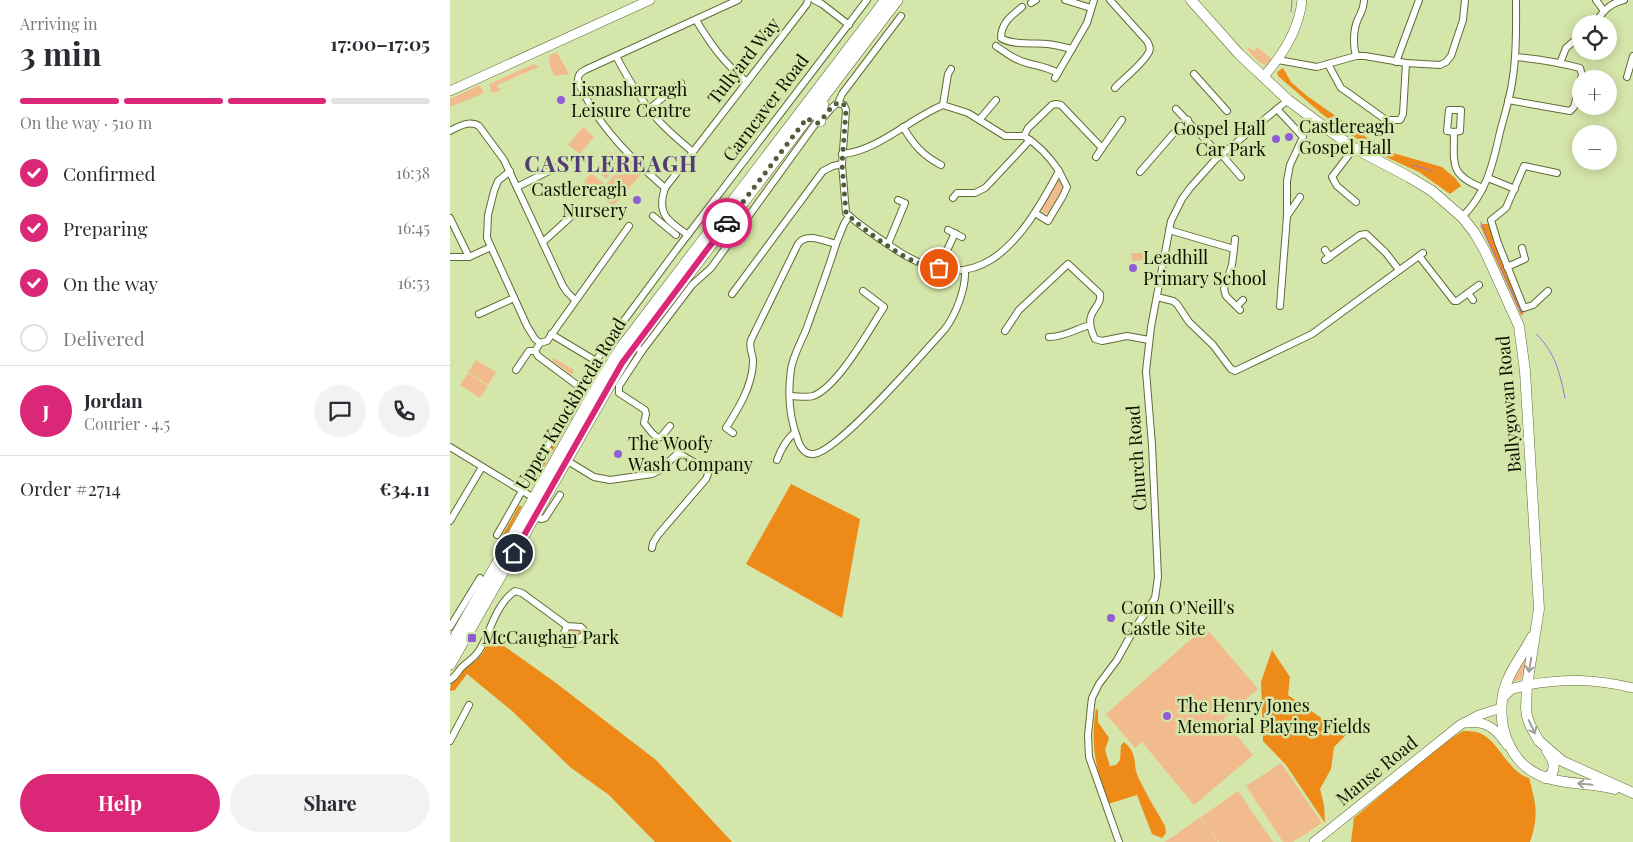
<!DOCTYPE html>
<meta charset="utf-8">
<style>
:root{--surface:#fff;--page:#f2f2f3;--text:#2b2b33;--muted:#7c7c81;--line:#e1e1e2;--accent:#db2777}
body{margin:0;font-family:"Playfair Display",serif;background:var(--page);color:var(--text);height:100vh;display:flex;flex-direction:column;font-size:19px;white-space:nowrap}
*{box-sizing:border-box;margin:0}
p{font-size:16px;color:var(--muted)}
.icon{flex:none;width:28px;height:28px;fill:none;stroke:currentColor;stroke-width:2;stroke-linecap:round;stroke-linejoin:round}
.map{position:relative;flex:1;overflow:hidden}
.panel{display:flex;flex-direction:column;background:var(--surface);width:450px}
.panel>*{flex:none}
.buttons{position:absolute;left:1122px;top:15px;display:grid;gap:10px}
.buttons a{display:grid;place-items:center;width:45px;height:45px;border-radius:50%;background:var(--surface);box-shadow:0 2px 12px #0003;font-size:25px}
.pin{position:absolute;display:grid;place-items:center;width:42px;height:42px;color:#fff;margin:-21px;border:2px solid #fff;border-radius:50%;box-shadow:0 1px 5px #0007}
.courier{position:absolute;display:grid;place-items:center;width:50px;height:50px;margin:-25px;border:4px solid #db2777;border-radius:50%;background:#fff;color:#222;box-shadow:0 1px 6px #0007}
.summary em{font-style:normal;font-weight:700}
.summary div{display:flex;flex-direction:column-reverse}
.summary{display:flex;align-items:center;justify-content:space-between;height:85px;padding:0 20px}
h1{font-size:32px;font-weight:700;line-height:38px}
.bar{display:grid;grid-template-columns:repeat(4,1fr);gap:8px 5px;align-content:center;height:60px;padding:0 20px}
.bar i{height:6px;border-radius:4px;background:var(--line)}
.bar .selected{background:var(--accent)}
.bar p{grid-column:span 4}
.line{display:flex;align-items:center;gap:12px;padding:0 20px;border-top:1px solid var(--line)}
.line div{flex:1}
.round{display:grid;place-items:center;flex:none;width:52px;height:52px;border-radius:26px;background:var(--page)}
ol{padding:0 20px;list-style:none}
li{display:flex;align-items:center;gap:15px;height:55px}
li p{margin-inline-start:auto}
li .icon{padding:5px;border-radius:50%;background:var(--accent);color:#fff;stroke-width:4}
li:last-child{color:var(--muted)}
li i{width:28px;height:28px;border:2px solid var(--line);border-radius:50%}
.action{display:flex;gap:10px;margin-top:auto;padding:10px 20px}
.action a{flex:1;height:58px;border-radius:30px;background:var(--accent);color:#fff;font-size:20px;font-weight:700;line-height:58px;text-align:center}
.action a+a{background:var(--page);color:var(--text)}
main{display:flex;flex:1;min-height:0}
.map>svg:first-child{display:block}
</style>
<main>
<section class="panel">
<div class="summary"><div><h1>3 min</h1><p>Arriving in</p></div><em>17:00–17:05</em></div>
<div class="bar"><i class="selected"></i><i class="selected"></i><i class="selected"></i><i></i><p>On the way · 510 m</p></div>
<ol>
<li><svg class="icon" aria-label="check" viewBox="0 0 24 24"><path d="M5 12l5 5 9-10"/></svg>Confirmed<p>16:38</p></li>
<li><svg class="icon" aria-label="check" viewBox="0 0 24 24"><path d="M5 12l5 5 9-10"/></svg>Preparing<p>16:45</p></li>
<li><svg class="icon" aria-label="check" viewBox="0 0 24 24"><path d="M5 12l5 5 9-10"/></svg>On the way<p>16:53</p></li>
<li><i></i>Delivered</li>
</ol>
<div class="line" style="height:90px"><b class="round" style="background:var(--accent);color:#fff">J</b><div><b>Jordan</b><p>Courier · 4.5</p></div><a class="round"><svg class="icon" aria-label="chat" viewBox="0 0 24 24"><path d="M4 5h16v11H9l-5 4z"/></svg></a><a class="round"><svg class="icon" aria-label="phone" viewBox="0 0 24 24"><path d="M5 4h4l2 5-3 2q2 4 5 5l2-3 5 2v4C11 20 4 13 5 4z"/></svg></a></div>
<div class="line" style="height:65px"><div>Order #2714</div><b>€34.11</b></div>
<div class="action"><a>Help</a><a>Share</a></div>
</section>
<div class="map">
<svg width="1183" height="842" viewBox="0 0 1183 842">
<rect width="100%" height="100%" fill="#d5e6aa"/>
<g fill="#f2bb8d">
<path d="M798 47 804 51 807 47 822 59 815 65C808 62 803 57 798 50Z"/>
<polygon points="107,52 119,74 104,76 99,64 100,55"/>
<polygon points="84,64 89,67 47,85 48,89 52,88 52,89 44,93 39,90 41,89 39,84"/>
<polygon points="30,85 34,93 0,107 0,99"/>
<polygon points="133,127 144,137 130,154 118,145"/>
<polygon points="160,152 171,162 156,179 145,169"/>
<polygon points="178,159 192,173 163,206 134,182 141,173 156,185"/>
<polygon points="610,177 614,187 598,213 594,213 590,208 607,178"/>
<polygon points="681,253 696,253 697,260 682,261"/>
<polygon points="104,358 124,370 122,375 102,361"/>
<polygon points="26,360 46,372 38,385 18,372"/>
<polygon points="18,373 38,386 30,398 10,385"/>
<polygon points="755,627 808,689 773,719 803,755 744,805 692,742 685,748 656,714"/>
<polygon points="119,628 129,629 131,631 130,635 119,642 115,640 115,636"/>
<polygon points="1075,655 1079,659 1071,679 1061,683"/>
<polygon points="831,763 872,823 843,842 833,842 796,786"/>
<polygon points="788,791 823,842 769,842 751,817"/>
<polygon points="751,817 768,842 715,842"/>
</g>
<g fill="#ee8a18">
<polygon points="833,68 841,82 857,96 936,151 992,167 1005,178 1011,186 1000,194 969,172 936,157 895,131 872,114 828,76 827,72"/>
<polygon points="1033,224 1038,224 1055,270 1074,313 1071,315 1030,225"/>
<polygon points="144,374 144,379 83,485 80,483"/>
<polygon points="341,484 410,519 392,618 296,564"/>
<polygon points="69,506 72,506 50,547 48,545 50,540"/>
<path d="M40 636 106 683 206 760 282 842H205L159 795 120 767 61 710 17 674 5 690 0 691C0 674 27 664 34 651 37 647 38 641 40 636Z"/>
<polygon points="822,650 840,677 838,695 896,735 884,747 881,769 870,789 874,805 875,823 836,765 813,741 811,682"/>
<path d="M646 708 648 711V722L659 738 655 750 660 766 666 765 670 760 671 745 674 742C689 755 682 763 688 777 696 794 706 810 715 826L716 833 712 838 702 834 687 795 658 804C646 769 640 745 646 708Z"/>
<path d="M1013 731C1017 731 1022 731 1026 732 1048 737 1056 771 1079 778 1086 804 1089 815 1080 842H901L904 818 992 744Z"/>
</g>
<g fill="none" stroke-linecap="round" stroke-linejoin="round">
<g stroke="#9e71df" stroke-width="1">
<polyline points="841,12 842,0"/>
<polyline points="963,165 982,171"/>
<polyline points="1031,222 1034,231 1072,315"/>
<path d="M1086 334C1105 352 1110 373 1115 398"/>
</g>
<defs>
<g id="street">
<polyline points="364,0 372,4 399,25"/>
<polyline points="615,0 641,8"/>
<path d="M660 0 697 41C699 45 701 48 699 52 693 64 674 78 665 88"/>
<polyline points="1146,0 1154,11"/>
<polyline points="581,3 586,0"/>
<path d="M572 7C561 16 551 23 551 38 560 45 586 43 598 44 606 45 614 47 622 49"/>
<path d="M246 20C261 45 274 63 297 82"/>
<path d="M1145 24C1152 12 1160 3 1174 0"/>
<path d="M546 46C556 53 565 60 577 63 588 66 597 67 608 73"/>
<path d="M166 56C178 79 191 101 209 121 219 132 231 142 243 152"/>
<path d="M906 56C903 45 903 30 908 19 911 13 914 8 914 0"/>
<polyline points="828,60 867,67 906,56 915,56 956,63 990,65 996,62 1001,56 1013,20 1015,0"/>
<polyline points="946,62 969,0"/>
<polyline points="1110,63 1116,48 1131,35"/>
<polyline points="878,64 891,88 897,92 936,120 950,120 953,114 956,63"/>
<polyline points="744,74 777,111"/>
<polyline points="1177,77 1183,56"/>
<polyline points="605,78 637,23 644,0"/>
<path d="M1058 100 1120 111 1124 107 1132 75 1130 68C1107 62 1088 59 1065 57"/>
<path d="M388 103 394 105 396 110 392 164 396 213C409 225 424 235 439 245 526 307 569 246 609 171 599 156 589 145 574 136"/>
<polyline points="388,103 392,94 451,16"/>
<polyline points="493,105 498,74 501,69"/>
<polyline points="199,109 231,83"/>
<polyline points="726,109 770,155"/>
<polyline points="827,109 853,137 840,165 837,181 837,216 830,306"/>
<polyline points="530,119 546,100"/>
<path d="M368 122C376 117 380 107 388 103"/>
<path d="M453 127C464 145 472 155 491 165"/>
<path d="M0 131C9 126 20 120 29 126L54 160 113 286 117 292 125 300"/>
<path d="M1004 132 997 131 999 110H1011L1010 131 1004 132C1004 164 999 175 1033 188"/>
<polyline points="574,136 578,128 602,105 606,104 611,105 652,148 672,120"/>
<polyline points="904,148 882,177 887,186 906,202"/>
<path d="M392 154C426 152 461 118 493 105L518 113 555 136H574"/>
<polyline points="771,154 791,177"/>
<polyline points="646,157 652,148"/>
<polyline points="60,171 48,181 44,191 38,215 37,238 77,326 85,339 90,343"/>
<polyline points="690,172 723,134 738,120"/>
<polyline points="1038,178 1065,189"/>
<polyline points="67,187 105,168"/>
<path d="M215 188C184 161 153 131 134 94 132 89 128 84 128 79 128 75 131 72 135 70L288 0"/>
<polyline points="503,198 507,193 525,193 535,188 580,140"/>
<polyline points="585,213 598,221 613,196 617,187 609,171"/>
<polyline points="203,216 226,235"/>
<path d="M399 216 394 224 386 244C377 273 366 302 356 330 351 342 343 356 341 369 338 391 339 416 347 437 349 445 354 455 364 454 389 451 474 352 495 329 506 314 516 289 515 270"/>
<polyline points="837,216 850,197"/>
<path d="M1012 217C1036 194 1043 164 1050 132 1055 113 1061 95 1063 76 1067 51 1066 25 1066 0"/>
<polyline points="0,218 19,257"/>
<polyline points="498,230 512,237"/>
<polyline points="719,230 784,249 782,265 774,289 776,296 790,310"/>
<path d="M238 235C218 221 206 214 215 188L337 30 357 4 358 0"/>
<polyline points="93,242 126,212"/>
<polyline points="438,244 455,203 448,200"/>
<polyline points="784,249 785,239"/>
<polyline points="875,250 880,257"/>
<polyline points="969,256 1004,301 1007,301 1029,285"/>
<polyline points="0,257 19,257 41,247"/>
<polyline points="875,260 910,235 916,234 936,253 949,270"/>
<polyline points="1057,267 1075,259 1072,248"/>
<polyline points="489,268 505,233"/>
<polyline points="1098,291 1083,305 1074,308 1048,243 1041,220 1056,208 1074,166 1107,173"/>
<polyline points="1018,293 1023,300"/>
<polyline points="282,294 373,171 383,166 392,164"/>
<polyline points="707,297 723,301 727,304 739,322 763,345 781,369 785,371 862,334 973,253"/>
<polyline points="787,306 793,300"/>
<polyline points="29,314 64,298"/>
<path d="M555 331 569 310 618 264 650 294C652 311 631 309 645 339L652 341 677 336 699 340"/>
<polyline points="101,334 146,361"/>
<path d="M599 337C615 337 625 329 640 325"/>
<polyline points="189,349 192,351 169,386 169,393 195,410 196,414 194,423 202,433 208,438 211,437 220,426"/>
<polyline points="192,351 242,285 261,268 366,123"/>
<polyline points="66,370 79,351 85,351"/>
<polyline points="131,388 88,356 85,351 90,343 97,341 179,226"/>
<path d="M340 396C348 396 356 398 363 396 388 387 419 330 434 307L413 291"/>
<path d="M283 433 276 428C288 409 302 387 303 363 304 355 298 349 301 340L348 244C356 232 374 241 386 244"/>
<polyline points="0,447 84,498"/>
<polyline points="116,460 144,477 160,480 202,474 210,470 228,453 256,469 258,474 256,479 208,535 203,543 202,548"/>
<path d="M327 460C331 449 336 440 345 432"/>
<polyline points="84,516 91,519 95,518 110,495"/>
<polyline points="0,521 32,467"/>
<polyline points="47,535 146,361 161,338 227,249 417,0"/>
<polyline points="0,627 30,578"/>
<path d="M0 680C5 677 7 673 11 668 17 662 26 657 30 649 41 630 46 604 65 591L72 593 117 626 112 638 115 644H122L134 635V630L131 627 117 626"/>
<polyline points="0,741 19,705"/>
<polyline points="669,842 639,757 638,735 641,706 642,698 649,684 667,660 683,631 705,598 708,577 702,445 696,371 701,327 721,221 732,199 740,188 765,160 838,100"/>
</g>
<g id="secondary">
<path d="M813 77C833 55 849 30 852 0"/>
<polyline points="0,91 200,0"/>
<path d="M1077 685C1115 678 1146 679 1183 688"/>
<path d="M1017 723C1037 720 1047 730 1057 745"/>
<polyline points="864,842 1010,725 1029,715 1051,708"/>
</g>
<g id="primary">
<polyline points="741,0 789,54 838,100 865,120 904,148 959,177 982,191 1012,217 1024,232 1035,251 1069,326 1075,371 1089,609 1077,685 1076,708 1077,716 1080,725 1089,741 1112,761 1183,793"/>
<path d="M1082 637C1074 653 1062 667 1056 684 1043 720 1058 766 1097 778 1119 785 1143 783 1165 789"/>
<polyline points="1053,697 1061,689 1077,685"/>
<path d="M1095 778 1100 776C1107 767 1103 760 1097 751"/>
</g>
<g id="highway">
<polyline points="370,121 367,113 373,105"/>
<polyline points="0,647 150,382 172,347 436,0"/>
<polyline points="0,664 157,389 180,351 447,0"/>
</g>
</defs>
<use href="#street" stroke="#5f6d36" stroke-width="8"/>
<use href="#secondary" stroke="#5f6d36" stroke-width="10"/>
<use href="#primary" stroke="#5f6d36" stroke-width="11"/>
<use href="#highway" stroke="#5f6d36" stroke-width="12"/>
<use href="#street" stroke="#fff" stroke-width="6"/>
<use href="#secondary" stroke="#fff" stroke-width="9"/>
<use href="#primary" stroke="#fff" stroke-width="10"/>
<use href="#highway" stroke="#fff" stroke-width="11"/>
</g>
<defs><path id="oneway-shaft" d="M-6 0H5M1.5-3L5.5 0L1.5 3" fill="none" stroke-width="1.6" stroke-linecap="round" stroke-linejoin="round" transform="scale(1.25)"/></defs>
<g stroke="#9ea099">
<use href="#oneway-shaft" transform="translate(1080 665) rotate(100)"/>
<use href="#oneway-shaft" transform="translate(1082 727) rotate(65)"/>
<use href="#oneway-shaft" transform="translate(1135 784) rotate(-175)"/>
</g>
<g fill="none" stroke-linecap="round" stroke-linejoin="round">
<path stroke="#525c3b" stroke-width="5" stroke-dasharray="0 9" d="M277 223 357 118 363 122 368 123C376 117 380 104 391 102L394 105 396 110 392 164 396 213C409 226 449 256 466 262 474 265 482 267 489 268"/>
<polyline stroke="#db2777" stroke-width="6" points="64,553 172,363 277,223"/>
</g>
<g fill="#915dd6" stroke="#d5e6aa" stroke-width="2">
<circle cx="111" cy="100" r="5"/>
<circle cx="839" cy="137" r="5"/>
<circle cx="826" cy="139" r="5"/>
<circle cx="187" cy="200" r="5"/>
<circle cx="683" cy="268" r="5"/>
<circle cx="168" cy="454" r="5"/>
<circle cx="661" cy="618" r="5"/>
<rect x="17" y="633" width="10" height="10" rx="2.5"/>
<circle cx="717" cy="716" r="5"/>
</g>
<g text-anchor="middle" stroke-width="5" stroke-linejoin="round" paint-order="stroke">
<g font-size="18" fill="#0c1100" stroke="#d5e6aa">
<text transform="translate(294 61) rotate(-52)" y="6">Tullyard Way</text>
<text transform="translate(316 108) rotate(-53)" y="6">Carncaver Road</text>
<text transform="translate(121 404) rotate(-59)" y="6">Upper Knockbreda Road</text>
<text transform="translate(1059 404) rotate(-95)" y="6">Ballygowan Road</text>
<text transform="translate(687 458) rotate(-94)" y="6">Church Road</text>
<text transform="translate(927 771) rotate(-39)" y="6">Manse Road</text>
</g>
<g font-size="18" fill="#0c1100" stroke="#d5e6aa" text-anchor="start">
<text x="121" y="96">Lisnasharragh<tspan x="121" dy="21">Leisure Centre</tspan></text>
<text x="849" y="133">Castlereagh<tspan x="849" dy="21">Gospel Hall</tspan></text>
<text x="816" y="135" text-anchor="end">Gospel Hall<tspan x="816" dy="21">Car Park</tspan></text>
<text x="177" y="196" text-anchor="end">Castlereagh<tspan x="177" dy="21">Nursery</tspan></text>
<text x="693" y="264">Leadhill<tspan x="693" dy="21">Primary School</tspan></text>
<text x="178" y="450">The Woofy<tspan x="178" dy="21">Wash Company</tspan></text>
<text x="671" y="614">Conn O'Neill's<tspan x="671" dy="21">Castle Site</tspan></text>
<text x="32" y="644">McCaughan Park</text>
<text x="727" y="712">The Henry Jones<tspan x="727" dy="21">Memorial Playing Fields</tspan></text>
</g>
<g font-size="22" font-weight="bold" letter-spacing="1" fill="#533b77" stroke="#d5e6aa">
<text x="161" y="172">CASTLEREAGH</text>
</g>
</g>
</svg>
<div class="buttons">
<a><svg class="icon" aria-label="locate" viewBox="0 0 24 24"><circle cx="12" cy="12" r="6"/><path d="M12 2v4M12 18v4M2 12h4M18 12h4"/></svg></a>
<a>+</a>
<a>−</a>
</div>
<div class="pin" style="left:489px;top:268px;background:#ea580c"><svg class="icon" aria-label="bag" viewBox="0 0 24 24"><path d="M5 8h14l-1 12H6zM9 8a3 3 0 0 1 6 0"/></svg></div>
<div class="pin" style="left:64px;top:553px;background:#1f2937"><svg class="icon" aria-label="home" viewBox="0 0 24 24"><path d="M3 11l9-7 9 7M6 9v11h12V9"/></svg></div>
<div class="courier" style="left:277px;top:223px"><svg class="icon" aria-label="car" viewBox="0 0 24 24"><path d="M5 17H2v-5l4-1 3-4h7l3 4 3 1v5h-3M9 17h6M6 11h13"/><circle cx="7" cy="17" r="2"/><circle cx="17" cy="17" r="2"/></svg></div>
</div>
</main>
